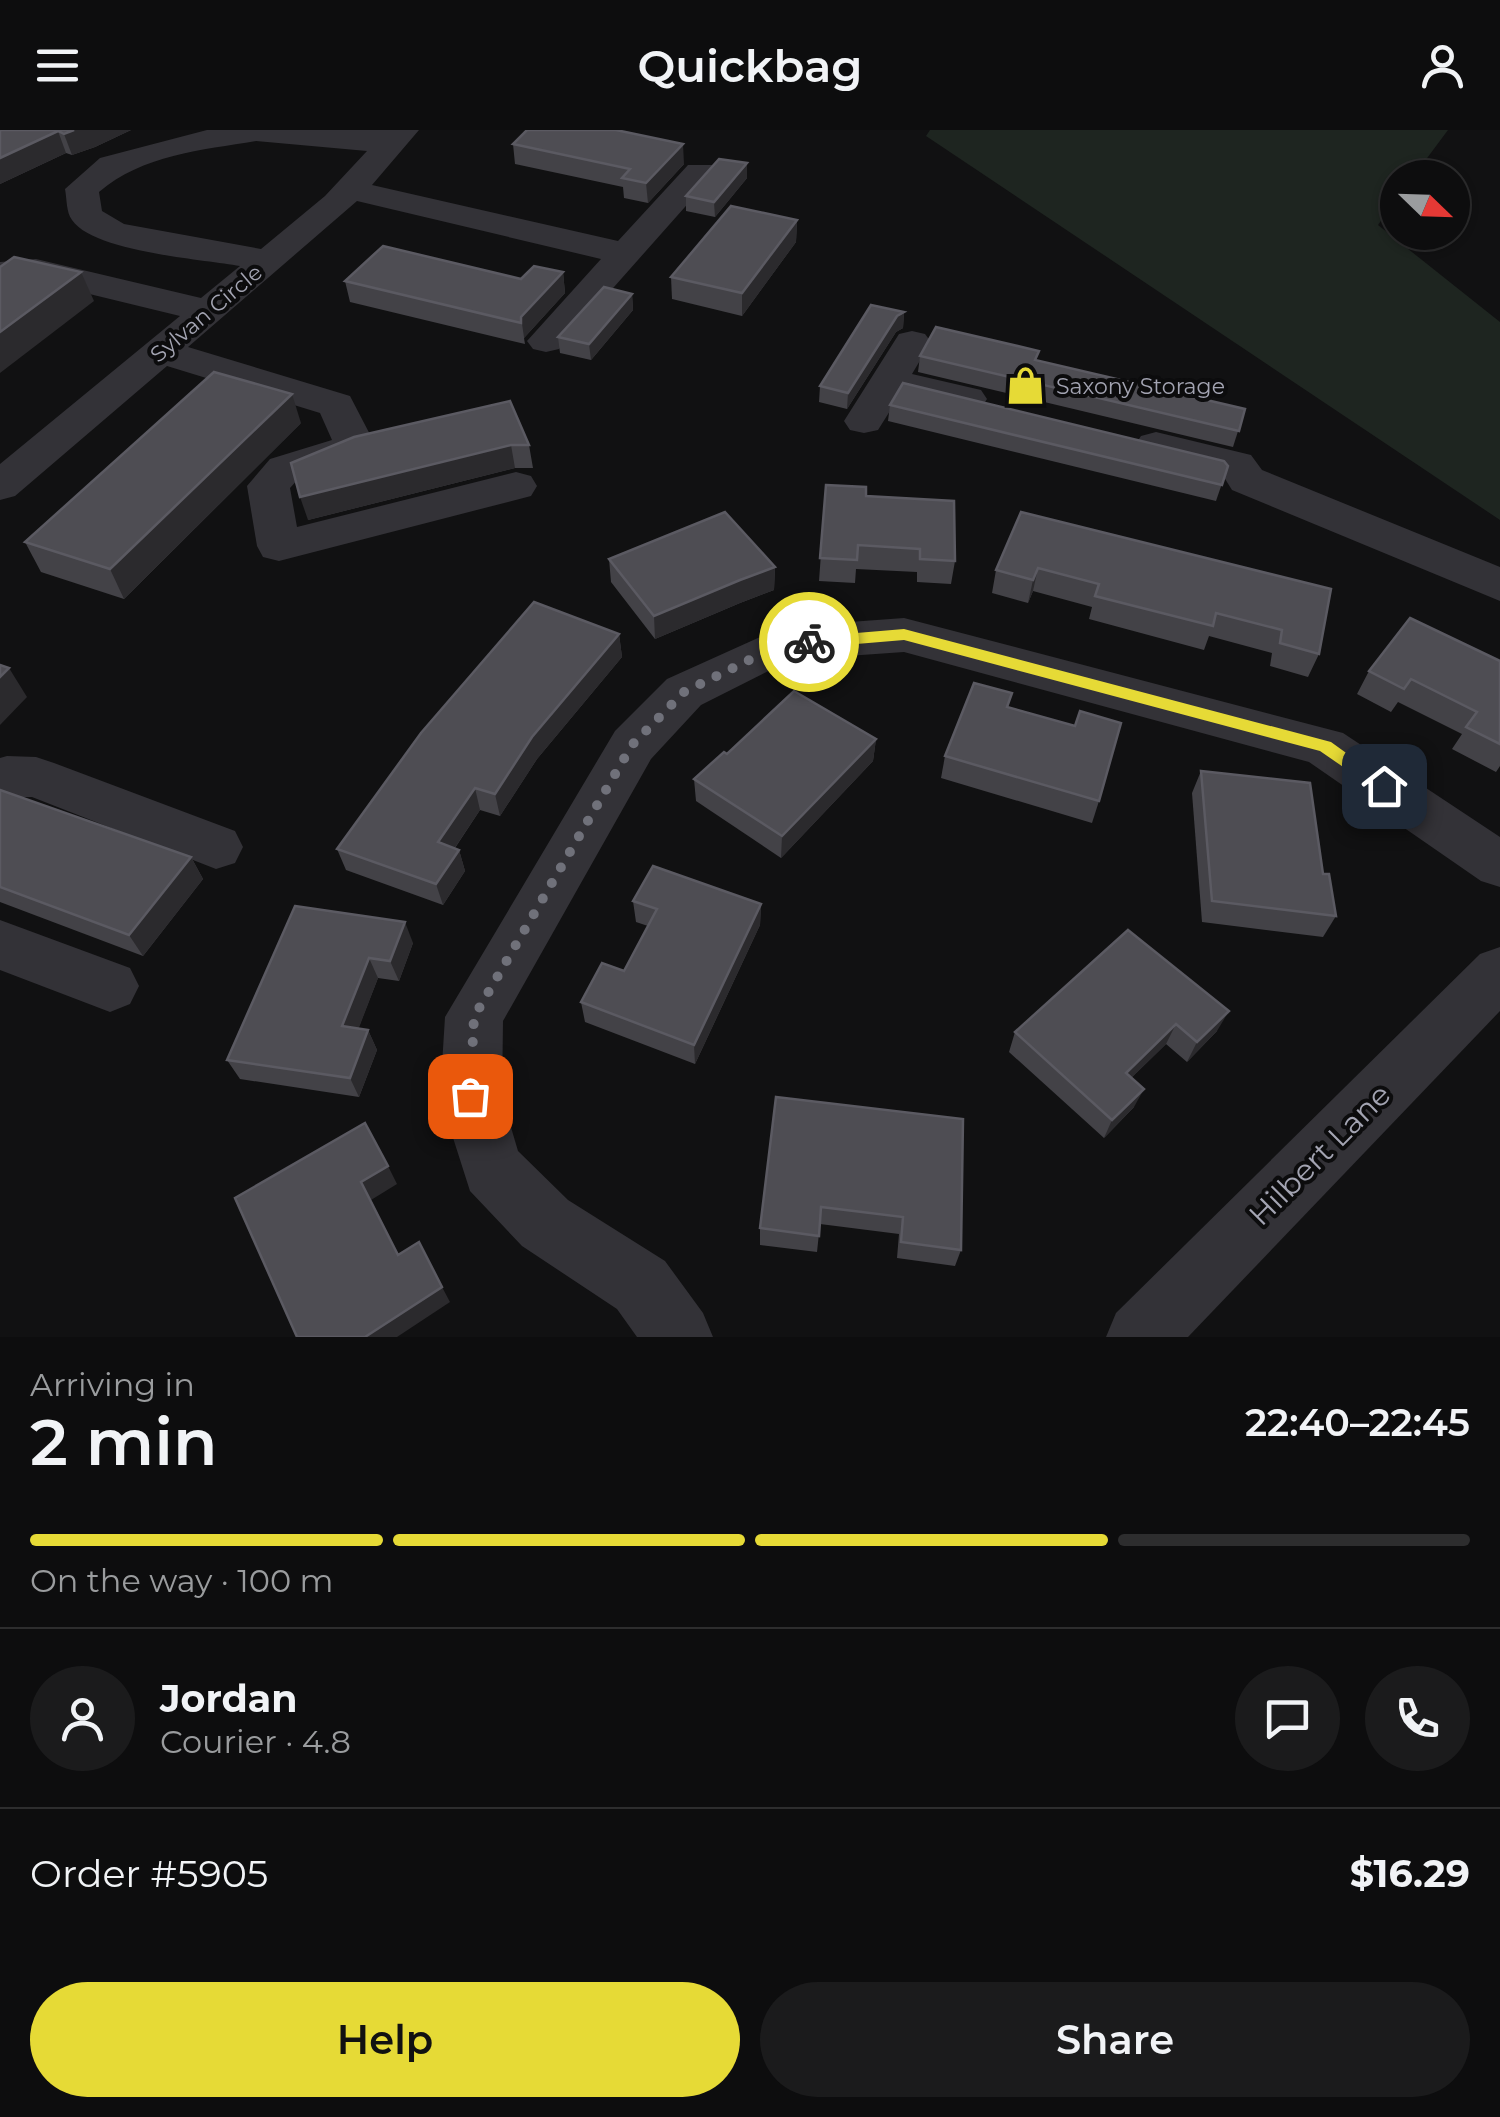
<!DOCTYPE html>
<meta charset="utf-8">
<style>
:root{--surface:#0d0d0e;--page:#1b1b1c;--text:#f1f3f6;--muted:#9a9c9e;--line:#2d2d2e;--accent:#e6da36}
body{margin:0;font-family:Montserrat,sans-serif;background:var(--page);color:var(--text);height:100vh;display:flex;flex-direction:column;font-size:38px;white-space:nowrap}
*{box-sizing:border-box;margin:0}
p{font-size:32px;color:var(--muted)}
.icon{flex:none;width:55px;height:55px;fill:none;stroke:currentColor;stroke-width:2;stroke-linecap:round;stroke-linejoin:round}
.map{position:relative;height:1207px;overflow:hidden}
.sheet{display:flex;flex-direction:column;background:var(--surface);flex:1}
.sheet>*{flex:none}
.needle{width:65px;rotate:113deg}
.tools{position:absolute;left:1380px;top:30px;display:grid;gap:20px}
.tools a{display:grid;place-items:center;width:90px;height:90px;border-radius:50%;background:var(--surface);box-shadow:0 2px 8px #0004,0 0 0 2px var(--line);font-size:50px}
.pin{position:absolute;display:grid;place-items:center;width:85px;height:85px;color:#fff;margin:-42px;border-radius:20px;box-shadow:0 5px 15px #0006}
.courier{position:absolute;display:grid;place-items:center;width:100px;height:100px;margin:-50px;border:8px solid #e6da36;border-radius:50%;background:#fff;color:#222;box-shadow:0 2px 12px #0007}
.head em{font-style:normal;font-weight:600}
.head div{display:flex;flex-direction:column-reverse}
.head{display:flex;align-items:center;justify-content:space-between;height:170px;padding:0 30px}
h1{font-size:65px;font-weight:600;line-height:75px}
.bar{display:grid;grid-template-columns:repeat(4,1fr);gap:15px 10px;align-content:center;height:120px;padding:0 30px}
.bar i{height:12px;border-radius:8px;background:var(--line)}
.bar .current{background:var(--accent)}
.bar p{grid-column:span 4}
.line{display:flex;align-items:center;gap:25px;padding:0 30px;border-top:2px solid var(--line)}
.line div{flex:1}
.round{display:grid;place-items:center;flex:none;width:105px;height:105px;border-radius:52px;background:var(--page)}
.primary-button{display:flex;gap:20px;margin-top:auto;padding:20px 30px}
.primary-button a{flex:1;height:115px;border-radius:60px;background:var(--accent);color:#111;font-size:40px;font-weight:600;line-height:115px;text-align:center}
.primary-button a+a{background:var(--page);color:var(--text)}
header{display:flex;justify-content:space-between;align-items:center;height:130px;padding:0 30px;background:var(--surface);font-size:45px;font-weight:600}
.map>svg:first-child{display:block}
</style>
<header><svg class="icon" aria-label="menu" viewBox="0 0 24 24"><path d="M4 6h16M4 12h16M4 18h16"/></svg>Quickbag<svg class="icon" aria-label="person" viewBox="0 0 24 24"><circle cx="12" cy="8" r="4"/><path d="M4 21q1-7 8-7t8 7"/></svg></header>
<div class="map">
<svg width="1500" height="1207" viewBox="0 0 1500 1207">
<rect width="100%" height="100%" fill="#111112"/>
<polygon fill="#1e2520" points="930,0 1448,0 1413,47 1398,48 1397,68 1378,95 1500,192 1500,390 926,6"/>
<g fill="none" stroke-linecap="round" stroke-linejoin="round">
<g fill="#333237" fill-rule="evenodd">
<path d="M207 0H419L372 55 618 111 688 35H712L716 42 559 219 546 222 533 219 527 211 601 129 357 71 188 217 350 266 376 316 370 325 300 347 290 358 297 397 516 342 531 346 537 356 531 366 279 431 263 427 257 416 247 356 270 329 332 310 320 283 167 236 15 366 0 370V334L180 186 36 151 0 154V132L36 129 201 168 240 136C201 129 94 122 72 90 66 82 67 69 65 59L100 28ZM256 11 367 21 325 66 261 119 124 94 102 81 99 62C142 25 202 20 256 11Z"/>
<polygon points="912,201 925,204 931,212 912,244 981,260 987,269 981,278 967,281 900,265 878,300 864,303 850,300 844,291 899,204"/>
<polygon points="1156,302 1251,325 1262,340 1500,437 1500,471 1232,360 1222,344 1141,324 1135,315 1141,306"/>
<polygon points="904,488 1343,603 1500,707 1500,757 1481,751 1309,632 904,522 790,530 701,575 651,629 503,891 502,967 518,1021 568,1070 665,1131 703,1183 713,1207 637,1207 617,1179 522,1116 470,1061 440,967 445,887 615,601 667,549 782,497"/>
<polygon points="7,626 36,627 54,633 235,701 243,717 235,733 216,739 32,667 20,667 0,674 0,628"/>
<polygon points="0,790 130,838 139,856 130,874 110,882 0,840"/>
<polygon points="1500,817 1500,881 1188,1207 1106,1207 1116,1183 1480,824"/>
</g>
</g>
<g fill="#434247">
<polygon points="0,0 131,0 95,17 72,25 66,23 0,54"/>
<polygon points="513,14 684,34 648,73 624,68 623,57 515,34"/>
<polygon points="747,33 747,48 715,87 686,81 686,66"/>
<polygon points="797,90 796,112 742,186 672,169 671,147"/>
<polygon points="563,142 565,163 524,208 525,214 350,172 345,151 521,149"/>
<polygon points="632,164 633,180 591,230 560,223 558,207"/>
<polygon points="904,182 903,198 896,202 847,279 819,272 820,256"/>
<polygon points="920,226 1037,231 1245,279 1233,317 918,242"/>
<polygon points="890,275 1228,336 1216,371 888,291"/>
<polygon points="301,293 124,469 41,442 25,412"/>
<polygon points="354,307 529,315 533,338 515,338 308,390"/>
<polygon points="826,355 866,366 955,431 951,454 917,452 917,442 856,439 855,453 819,451"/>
<polygon points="1021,382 1331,459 1319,524 1308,547 1270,536 1272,523 1209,506 1204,520 1089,489 1092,477 1033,461 1028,473 992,463 996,440"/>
<polygon points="609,429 775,437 774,460 740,473 655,509 611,452"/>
<polygon points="619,504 622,527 537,629 500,686 480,680 455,718 459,720 465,741 443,775 346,740 337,719"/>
<polygon points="1500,531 1500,636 1496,642 1452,619 1462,604 1398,572 1391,582 1357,564 1369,541"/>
<polygon points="1009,577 1075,596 1099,671 1092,693 941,648 945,626"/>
<polygon points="876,609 873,631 781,728 696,671 694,649 727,624"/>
<polygon points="1201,641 1323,744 1336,786 1323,807 1202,792 1192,663"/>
<polygon points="0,660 191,727 203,749 143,826 0,772"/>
<polygon points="633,771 761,774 760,795 695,934 585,892 581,872 624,841 648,796 636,792"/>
<polygon points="295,776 413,813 399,851 378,848 358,899 368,900 377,920 359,967 240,949 227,930"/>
<polygon points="1128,800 1217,901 1187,932 1166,914 1131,948 1134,977 1104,1008 1009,922 1015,902"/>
<polygon points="776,967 961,1120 955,1136 897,1128 899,1104 820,1094 817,1122 760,1115 760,1098"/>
</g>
<g fill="#2b2a2d">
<polygon points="74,0 131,0 95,17 72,25 64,4"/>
<polygon points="58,1 66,23 0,54 0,28"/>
<polygon points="683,14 684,34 648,73 646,53"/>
<polygon points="747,33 747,48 715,87 714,72"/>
<polygon points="797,90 796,112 742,186 742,163"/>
<polygon points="81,142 94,171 0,243 0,202"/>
<polygon points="563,142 565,163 524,208 525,214 521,187"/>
<polygon points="632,164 633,180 591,230 589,214"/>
<polygon points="904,182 903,198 896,202 847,279 848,263 897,186"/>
<polygon points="292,264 301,293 124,469 110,439"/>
<polygon points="511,315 515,338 308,390 300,367"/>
<polygon points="775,437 774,460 740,473 655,509 654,486 740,450"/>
<polygon points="1038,438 1033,461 1028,473 1033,450"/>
<polygon points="619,504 622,527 537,629 500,686 495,664 532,607"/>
<polygon points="9,538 27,567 0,595 0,547"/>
<polygon points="876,609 873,631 781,728 782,706"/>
<polygon points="475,658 480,680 444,734 438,712"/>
<polygon points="459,720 465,741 443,775 436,754"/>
<polygon points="191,727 203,749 143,826 129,805"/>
<polygon points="761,774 760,795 695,934 694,915"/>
<polygon points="405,792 413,813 399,851 390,831"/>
<polygon points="369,828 378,848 352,916 342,896"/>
<polygon points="1229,881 1217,901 1187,932 1197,912"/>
<polygon points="1176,894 1166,914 1117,962 1126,943"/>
<polygon points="368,900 377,920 359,967 350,948"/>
<polygon points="1144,959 1134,977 1104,1008 1112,990"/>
<polygon points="388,1036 397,1054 371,1070 407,1141 361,1052"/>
<polygon points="442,1157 450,1172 397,1207 365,1207"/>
</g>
<g fill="#4e4d53" stroke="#5b5a62" stroke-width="2.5">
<polygon points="0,0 74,0 64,4 58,1 0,28"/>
<polygon points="527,0 616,0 683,14 646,53 622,48 630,39 513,14"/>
<polygon points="719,29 747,33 714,72 686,66"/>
<polygon points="731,76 797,90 742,163 671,147"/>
<polygon points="383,116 521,149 534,136 563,142 521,187 521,193 345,151"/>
<polygon points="14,127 81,142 0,202 0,137"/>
<polygon points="604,157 632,164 589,214 558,207"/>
<polygon points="871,175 904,182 897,186 848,263 820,256"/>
<polygon points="936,197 1039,221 1035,230 1245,279 1239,301 920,226"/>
<polygon points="214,242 292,264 110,439 25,412"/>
<polygon points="903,253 1224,331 1228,336 1222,355 890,275"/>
<polygon points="510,271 529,315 511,315 300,367 291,333 354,307"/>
<polygon points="826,355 866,357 866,366 954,371 955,431 920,429 920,419 858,415 857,430 820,428"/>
<polygon points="725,382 775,437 740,450 654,486 609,429"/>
<polygon points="1021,382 1331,459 1319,524 1280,513 1282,500 1216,483 1213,496 1095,466 1099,454 1038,438 1033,450 996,440"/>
<polygon points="534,472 619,504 532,607 495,664 475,658 438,712 459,720 436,754 337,719 421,603"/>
<polygon points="1410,488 1500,531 1500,614 1466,597 1477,582 1411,549 1404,559 1369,541"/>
<polygon points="0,535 9,538 0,547"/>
<polygon points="974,553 1012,563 1007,577 1075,596 1080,581 1121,593 1099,671 945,626"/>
<polygon points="794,561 876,609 782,706 694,649 724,622 727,624"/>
<polygon points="1201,641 1310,653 1323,744 1329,744 1336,786 1212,771"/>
<polygon points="0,660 191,727 129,805 0,757"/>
<polygon points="653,736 761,774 694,915 581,872 602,833 624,841 657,779 633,771"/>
<polygon points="295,776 405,792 390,831 369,828 342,896 368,900 350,948 227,930"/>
<polygon points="1128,800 1229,881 1197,912 1176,894 1126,943 1144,959 1112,990 1015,902"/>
<polygon points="776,967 963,989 961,1120 901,1112 903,1087 821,1077 819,1106 760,1098"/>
<polygon points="365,993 388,1036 361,1052 398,1125 419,1112 442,1157 365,1207 297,1207 235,1068"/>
</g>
<polygon fill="#e6da36" points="904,499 1331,612 1392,656 1389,661 1378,661 1320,621 904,510 809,518 801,512 809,507"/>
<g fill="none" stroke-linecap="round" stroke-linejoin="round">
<polyline stroke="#70717a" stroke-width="10" stroke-dasharray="0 18" points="470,966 474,887 632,615 684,562 782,514 809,512"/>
</g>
<defs>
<symbol id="shop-bare" viewBox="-9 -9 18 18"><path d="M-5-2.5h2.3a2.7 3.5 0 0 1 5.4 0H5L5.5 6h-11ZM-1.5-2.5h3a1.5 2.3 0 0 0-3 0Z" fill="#e6da36" stroke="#0c0c0d" stroke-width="2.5" paint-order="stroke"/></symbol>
</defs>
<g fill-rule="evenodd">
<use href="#shop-bare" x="998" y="228" width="55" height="55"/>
</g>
<g text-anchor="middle" stroke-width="8" stroke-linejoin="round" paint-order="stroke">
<g font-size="22" fill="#a3a4b2" stroke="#0c0c0d">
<text transform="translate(206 183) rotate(-40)" y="8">Sylvan Circle</text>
</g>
<g font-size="22" fill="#a3a4b2" stroke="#0c0c0d" text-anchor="start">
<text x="1056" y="264">Saxony Storage</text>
</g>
<g font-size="30" fill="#a3a4b2" stroke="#0c0c0d">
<text transform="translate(1320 1025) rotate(-45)" y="10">Hilbert Lane</text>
</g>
</g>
</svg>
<div class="tools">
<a><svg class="needle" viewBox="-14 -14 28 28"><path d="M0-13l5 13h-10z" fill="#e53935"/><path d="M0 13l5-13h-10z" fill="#9a9c9e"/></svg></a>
</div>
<div class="pin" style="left:470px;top:966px;background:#ea580c"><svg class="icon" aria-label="bag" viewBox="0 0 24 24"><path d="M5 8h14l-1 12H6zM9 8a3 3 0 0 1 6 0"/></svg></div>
<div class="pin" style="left:1384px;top:656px;background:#1f2937"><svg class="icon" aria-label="home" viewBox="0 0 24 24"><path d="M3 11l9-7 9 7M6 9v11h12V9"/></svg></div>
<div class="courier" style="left:809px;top:512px"><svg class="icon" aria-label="bike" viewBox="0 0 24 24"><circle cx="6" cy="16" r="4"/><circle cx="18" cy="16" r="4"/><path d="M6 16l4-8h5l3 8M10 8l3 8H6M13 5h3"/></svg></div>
</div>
<section class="sheet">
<div class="head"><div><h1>2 min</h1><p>Arriving in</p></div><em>22:40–22:45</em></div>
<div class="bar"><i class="current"></i><i class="current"></i><i class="current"></i><i></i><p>On the way · 100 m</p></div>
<div class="line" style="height:180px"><a class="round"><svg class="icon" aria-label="person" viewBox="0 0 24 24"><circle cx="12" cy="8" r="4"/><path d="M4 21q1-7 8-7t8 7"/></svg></a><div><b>Jordan</b><p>Courier · 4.8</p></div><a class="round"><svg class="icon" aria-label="chat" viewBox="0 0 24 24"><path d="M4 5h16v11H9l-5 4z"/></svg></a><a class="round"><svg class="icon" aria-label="phone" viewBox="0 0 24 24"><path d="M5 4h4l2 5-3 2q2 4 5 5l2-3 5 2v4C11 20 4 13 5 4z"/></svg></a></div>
<div class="line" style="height:130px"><div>Order #5905</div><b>$16.29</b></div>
<div class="primary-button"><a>Help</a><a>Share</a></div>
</section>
